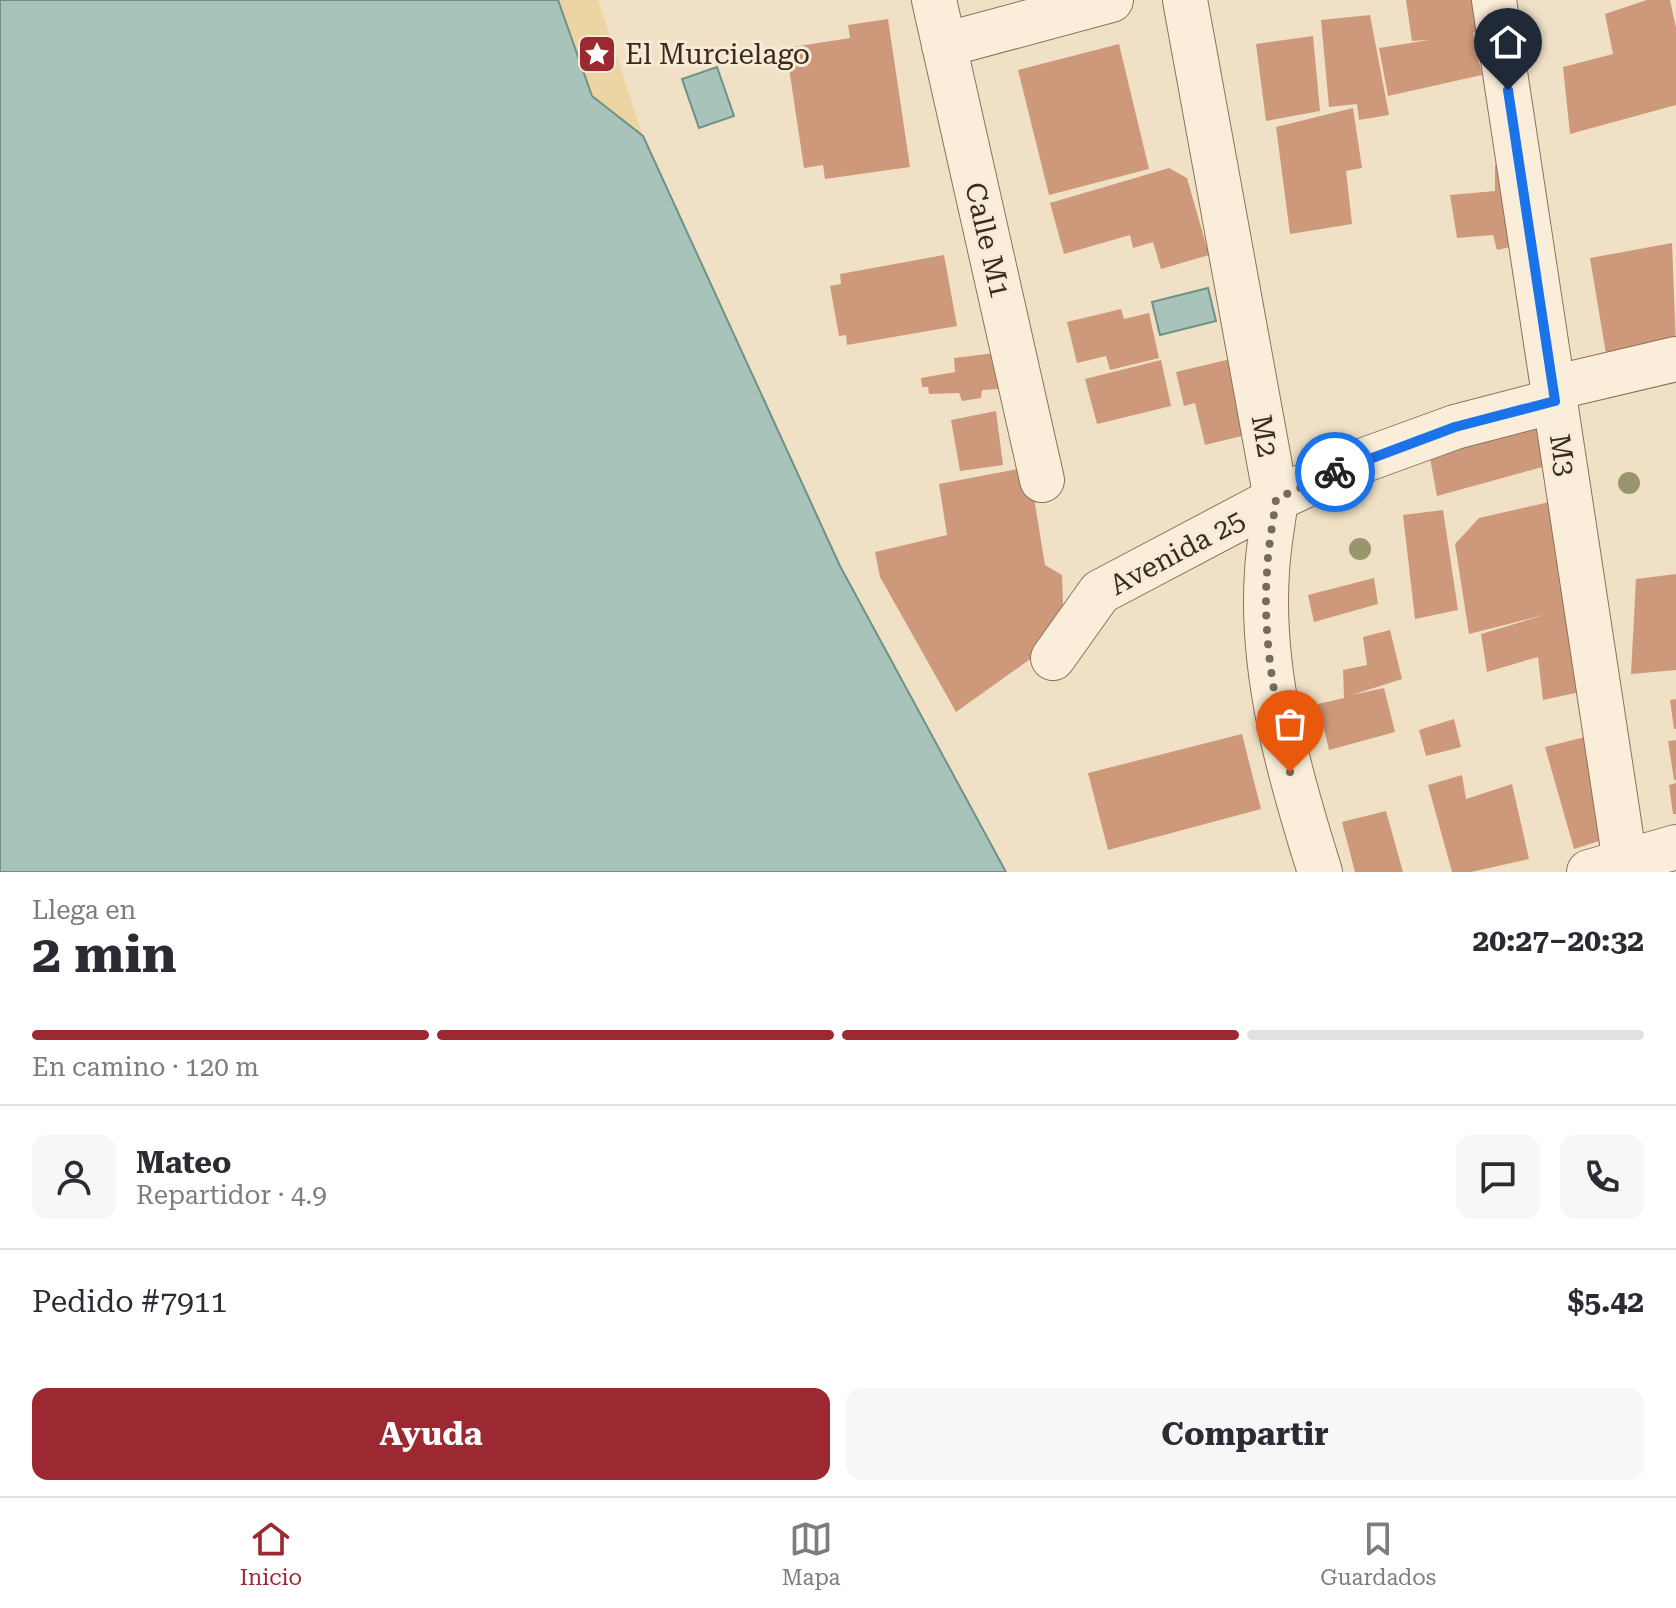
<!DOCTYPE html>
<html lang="es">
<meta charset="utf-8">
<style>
:root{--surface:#fff;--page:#f7f7f7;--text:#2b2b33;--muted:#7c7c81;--line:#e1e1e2;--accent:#9c2931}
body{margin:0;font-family:"Roboto Serif",serif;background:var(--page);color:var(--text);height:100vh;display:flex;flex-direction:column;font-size:30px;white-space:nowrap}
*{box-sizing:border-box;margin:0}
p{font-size:26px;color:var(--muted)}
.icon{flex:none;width:44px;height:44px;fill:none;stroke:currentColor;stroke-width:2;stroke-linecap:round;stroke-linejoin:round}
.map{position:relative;height:872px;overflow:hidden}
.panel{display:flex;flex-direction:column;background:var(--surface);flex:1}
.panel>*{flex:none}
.pin{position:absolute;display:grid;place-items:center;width:68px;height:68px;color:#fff;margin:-82px -34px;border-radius:50% 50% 50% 0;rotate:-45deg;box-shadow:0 0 8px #0007}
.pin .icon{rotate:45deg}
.courier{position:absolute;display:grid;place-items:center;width:80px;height:80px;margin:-40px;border:6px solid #1a73e8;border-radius:50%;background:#fff;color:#222;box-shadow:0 2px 10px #0007}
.headline em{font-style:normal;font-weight:700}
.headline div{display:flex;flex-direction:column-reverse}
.headline{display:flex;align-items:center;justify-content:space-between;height:136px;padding:0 32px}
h1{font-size:52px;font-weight:700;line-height:60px}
.bar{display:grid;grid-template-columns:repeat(4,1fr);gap:12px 8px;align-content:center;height:96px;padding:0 32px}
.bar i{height:10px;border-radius:6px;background:var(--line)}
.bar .on{background:var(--accent)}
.bar p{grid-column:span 4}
.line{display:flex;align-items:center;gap:20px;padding:0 32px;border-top:2px solid var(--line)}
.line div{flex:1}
.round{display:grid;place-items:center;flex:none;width:84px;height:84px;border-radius:16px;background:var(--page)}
.button{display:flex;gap:16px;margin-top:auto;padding:16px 32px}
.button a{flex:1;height:92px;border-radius:16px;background:var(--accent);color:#fff;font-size:32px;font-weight:700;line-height:92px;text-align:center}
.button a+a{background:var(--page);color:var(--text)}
.tab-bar{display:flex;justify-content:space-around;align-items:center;height:112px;border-top:2px solid var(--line);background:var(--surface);font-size:22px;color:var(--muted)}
.tab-bar a{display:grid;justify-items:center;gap:4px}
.tab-bar .on{color:var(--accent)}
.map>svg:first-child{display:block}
</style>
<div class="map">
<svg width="1676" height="872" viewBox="0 0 1676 872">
<rect width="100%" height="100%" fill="#f0e1c6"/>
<polygon fill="#ecd4a3" points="558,0 598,0 643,136 592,96"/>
<g fill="#a8c3b9" stroke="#6e9287" stroke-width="2">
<polygon points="0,0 558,0 592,96 643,136 840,566 1006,872 0,872"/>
<polygon points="717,67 734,116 699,128 682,79"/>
<polygon points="1208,288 1216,321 1160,335 1152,302"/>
</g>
<g fill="#ce997b">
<polygon points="1406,0 1494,0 1499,30 1473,33 1482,75 1388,96 1379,48 1429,40 1412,41"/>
<polygon points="1647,0 1670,0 1676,28 1676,105 1570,134 1563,67 1613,54 1605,14"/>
<polygon points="1370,15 1389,115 1359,120 1357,104 1329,107 1321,20"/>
<polygon points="888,19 910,167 825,179 823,165 804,168 786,48 850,38 848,25"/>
<polygon points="1313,36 1320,111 1266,121 1256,44"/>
<polygon points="1119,44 1149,169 1049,195 1018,70"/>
<polygon points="1353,108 1362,168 1346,171 1352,224 1290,234 1276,127"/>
<polygon points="1512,162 1531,242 1497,250 1493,235 1457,238 1450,195 1495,191 1495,165"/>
<polygon points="1169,168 1187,178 1209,255 1161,269 1153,242 1133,248 1130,235 1064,254 1050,203"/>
<polygon points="1672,243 1676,347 1607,360 1590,258"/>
<polygon points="944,255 957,326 847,345 846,335 839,336 830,286 841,284 840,274"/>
<polygon points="1121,309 1124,319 1149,313 1159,358 1110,370 1106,356 1077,363 1067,322"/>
<polygon points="995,353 998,389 982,390 981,398 962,401 959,393 929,394 928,387 922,387 921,378 955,372 954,358"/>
<polygon points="1239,357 1258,432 1205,445 1195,403 1184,406 1176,372"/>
<polygon points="1161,360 1171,406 1097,424 1085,379"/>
<polygon points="996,411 1003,465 960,471 951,420"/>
<polygon points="1566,414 1568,460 1437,496 1430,458"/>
<polygon points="1029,467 1045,565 1062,575 1063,605 1071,630 956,712 880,577 875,552 947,535 939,484"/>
<polygon points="1571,497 1599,688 1543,700 1538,657 1487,672 1481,634 1544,615 1469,634 1455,544 1479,518"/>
<polygon points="1443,510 1458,610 1415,619 1403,515"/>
<polygon points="1676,574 1676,670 1631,674 1636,579"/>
<polygon points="1374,578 1378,604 1314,622 1308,595"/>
<polygon points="1390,630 1402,679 1352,695 1384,688 1395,732 1329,750 1318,704 1344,698 1343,670 1367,665 1363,637"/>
<polygon points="1676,699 1676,729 1674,729 1670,700"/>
<polygon points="1454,719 1461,747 1426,756 1419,730"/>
<polygon points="1609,731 1624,833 1574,849 1545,747"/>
<polygon points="1242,734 1261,809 1108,850 1088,773"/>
<polygon points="1676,740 1676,780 1674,780 1668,741"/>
<polygon points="1462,775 1466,799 1512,784 1529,859 1471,872 1452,872 1428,785"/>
<polygon points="1676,783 1676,814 1673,814 1669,785"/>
<polygon points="1386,811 1403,872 1355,872 1342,822"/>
</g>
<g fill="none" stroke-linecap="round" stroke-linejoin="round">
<defs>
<g id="minor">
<polyline points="934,0 1042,480"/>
<path d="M1185 0 1276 499C1273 523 1268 548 1267 572 1260 673 1290 777 1320 872"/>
<polyline points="1494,0 1625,862"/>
<polyline points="944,45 1111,0"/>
<polyline points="1553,388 1676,359"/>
<polyline points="1053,658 1100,592 1276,499 1348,466 1455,427 1555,401"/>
<polyline points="1589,872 1676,847"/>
</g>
</defs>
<use href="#minor" stroke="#8c725b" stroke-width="46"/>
<use href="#minor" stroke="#faeeda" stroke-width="44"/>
</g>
<g fill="#97966d">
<circle cx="1629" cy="483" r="11"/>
<circle cx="1360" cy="549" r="11"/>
</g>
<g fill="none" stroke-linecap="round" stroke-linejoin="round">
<path stroke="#7a6b59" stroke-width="8" stroke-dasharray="0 14.4" d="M1290 772C1276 708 1262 638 1267 572 1268 547 1273 523 1276 499L1335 472"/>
<polyline stroke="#1a73e8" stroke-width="10" points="1335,472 1455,427 1555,401 1508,90"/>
</g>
<defs>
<symbol id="sight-square" viewBox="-11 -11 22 22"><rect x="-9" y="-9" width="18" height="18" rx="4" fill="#9c2931" stroke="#f7ebd6"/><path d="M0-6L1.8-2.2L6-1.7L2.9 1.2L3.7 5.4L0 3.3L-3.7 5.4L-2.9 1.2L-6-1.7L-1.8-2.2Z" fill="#fff"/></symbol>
</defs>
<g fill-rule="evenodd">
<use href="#sight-square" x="575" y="32" width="44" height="44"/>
</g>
<g text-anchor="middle" stroke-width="6" stroke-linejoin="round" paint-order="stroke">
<g font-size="28" fill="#3b2b1f" stroke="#f7ebd6" text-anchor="start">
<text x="625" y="64">El Murcielago</text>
</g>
<g font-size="28" fill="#3b2b1f" stroke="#f7ebd6">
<text transform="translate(988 240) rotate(77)" y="10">Calle M1</text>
<text transform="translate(1265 436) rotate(80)" y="10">M2</text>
<text transform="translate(1563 455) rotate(81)" y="10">M3</text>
<text transform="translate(1177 552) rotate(-28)" y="10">Avenida 25</text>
</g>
</g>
</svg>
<div class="pin" style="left:1290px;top:772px;background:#ea580c"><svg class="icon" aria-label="bag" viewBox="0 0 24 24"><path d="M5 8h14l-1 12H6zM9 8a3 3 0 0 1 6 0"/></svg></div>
<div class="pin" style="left:1508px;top:90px;background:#1f2937"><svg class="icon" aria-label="home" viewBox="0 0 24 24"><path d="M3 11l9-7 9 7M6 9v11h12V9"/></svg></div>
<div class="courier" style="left:1335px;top:472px"><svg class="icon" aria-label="bike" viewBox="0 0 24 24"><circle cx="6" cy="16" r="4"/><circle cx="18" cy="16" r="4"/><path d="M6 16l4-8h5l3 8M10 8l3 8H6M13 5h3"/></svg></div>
</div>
<section class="panel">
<div class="headline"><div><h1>2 min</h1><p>Llega en</p></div><em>20:27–20:32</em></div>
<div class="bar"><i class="on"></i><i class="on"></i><i class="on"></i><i></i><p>En camino · 120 m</p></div>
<div class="line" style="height:144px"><a class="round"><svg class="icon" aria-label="person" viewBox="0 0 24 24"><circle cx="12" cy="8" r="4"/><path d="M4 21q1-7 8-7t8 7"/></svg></a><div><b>Mateo</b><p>Repartidor · 4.9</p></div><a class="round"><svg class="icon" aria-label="chat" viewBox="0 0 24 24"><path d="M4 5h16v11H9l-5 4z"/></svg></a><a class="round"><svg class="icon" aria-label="phone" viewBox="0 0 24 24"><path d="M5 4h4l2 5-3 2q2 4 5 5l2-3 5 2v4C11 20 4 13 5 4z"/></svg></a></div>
<div class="line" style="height:104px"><div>Pedido #7911</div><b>$5.42</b></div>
<div class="button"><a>Ayuda</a><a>Compartir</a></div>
</section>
<nav class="tab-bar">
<a class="on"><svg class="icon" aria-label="home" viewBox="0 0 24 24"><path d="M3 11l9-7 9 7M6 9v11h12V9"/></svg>Inicio</a>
<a><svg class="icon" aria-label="map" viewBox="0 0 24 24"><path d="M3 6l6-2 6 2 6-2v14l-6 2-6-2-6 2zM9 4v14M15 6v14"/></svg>Mapa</a>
<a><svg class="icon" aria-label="saved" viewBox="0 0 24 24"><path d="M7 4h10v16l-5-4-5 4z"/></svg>Guardados</a>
</nav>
